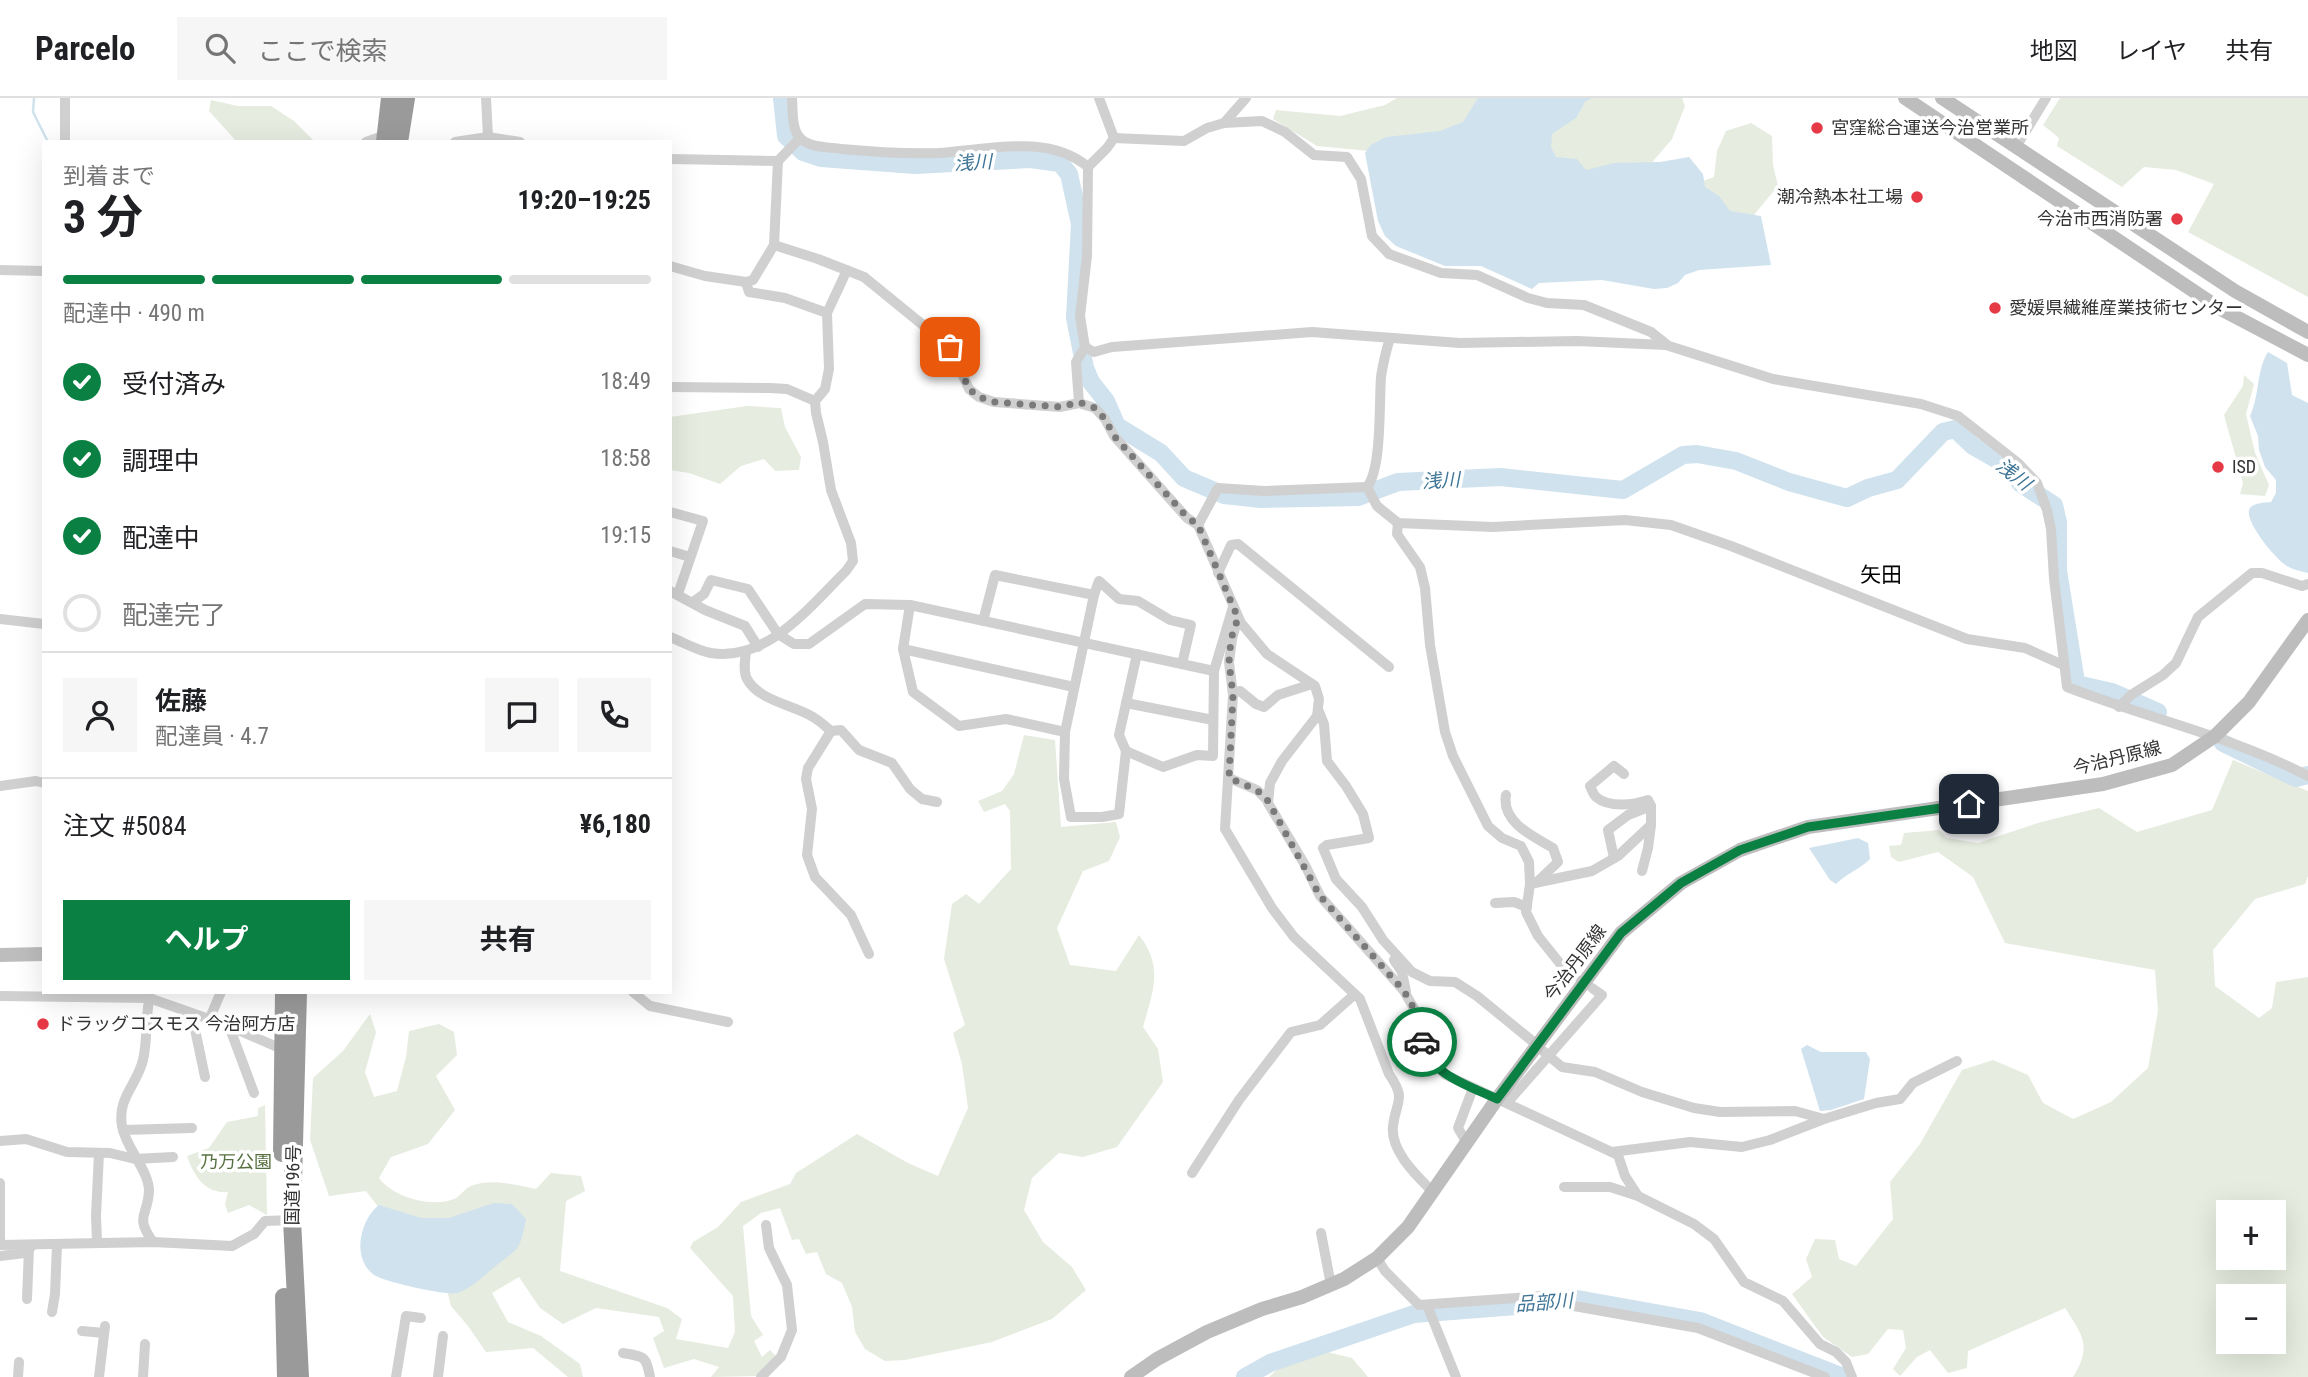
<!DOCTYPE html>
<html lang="ja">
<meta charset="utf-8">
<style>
:root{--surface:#fff;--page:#f6f6f6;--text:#202124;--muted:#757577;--line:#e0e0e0;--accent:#0b8043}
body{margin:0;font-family:"Roboto Condensed","Noto Sans JP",sans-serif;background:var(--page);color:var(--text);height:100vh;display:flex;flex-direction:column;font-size:26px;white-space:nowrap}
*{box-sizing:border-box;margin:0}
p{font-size:23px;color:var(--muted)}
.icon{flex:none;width:38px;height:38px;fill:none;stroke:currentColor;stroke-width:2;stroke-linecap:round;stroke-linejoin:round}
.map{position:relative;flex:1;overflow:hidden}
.side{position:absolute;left:42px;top:42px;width:630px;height:854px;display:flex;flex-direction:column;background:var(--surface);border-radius:0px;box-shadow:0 7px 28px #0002}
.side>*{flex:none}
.fabs{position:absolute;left:2216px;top:1102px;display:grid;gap:14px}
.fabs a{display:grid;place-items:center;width:70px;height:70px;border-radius:0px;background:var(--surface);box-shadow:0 7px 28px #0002;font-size:35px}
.pin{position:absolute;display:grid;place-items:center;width:60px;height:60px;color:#fff;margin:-30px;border-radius:14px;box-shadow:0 4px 10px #0006}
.courier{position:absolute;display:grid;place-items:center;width:70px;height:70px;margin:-35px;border:5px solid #0b8043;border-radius:50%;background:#fff;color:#222;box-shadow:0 2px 9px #0007}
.overview em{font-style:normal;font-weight:700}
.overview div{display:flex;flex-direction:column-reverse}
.overview{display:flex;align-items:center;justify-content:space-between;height:119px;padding:0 21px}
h1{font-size:46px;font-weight:700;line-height:52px}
.bar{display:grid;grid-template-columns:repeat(4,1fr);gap:10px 7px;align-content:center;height:84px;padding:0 21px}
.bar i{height:9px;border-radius:5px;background:var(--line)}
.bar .active{background:var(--accent)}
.bar p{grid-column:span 4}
.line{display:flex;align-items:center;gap:18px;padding:0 21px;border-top:2px solid var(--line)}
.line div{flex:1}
.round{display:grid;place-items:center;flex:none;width:74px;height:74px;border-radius:0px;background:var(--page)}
ol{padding:0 21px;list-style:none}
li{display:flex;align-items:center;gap:21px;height:77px}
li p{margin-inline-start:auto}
li .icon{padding:7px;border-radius:50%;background:var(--accent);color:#fff;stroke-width:4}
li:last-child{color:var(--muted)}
li i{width:38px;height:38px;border:4px solid var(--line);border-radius:50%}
.button{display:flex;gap:14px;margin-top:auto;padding:14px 21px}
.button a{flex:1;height:80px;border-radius:0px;background:var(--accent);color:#fff;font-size:28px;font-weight:700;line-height:80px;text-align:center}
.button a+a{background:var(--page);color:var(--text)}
header{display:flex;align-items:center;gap:42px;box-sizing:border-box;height:98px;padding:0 35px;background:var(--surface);border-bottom:2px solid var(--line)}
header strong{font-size:33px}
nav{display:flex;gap:38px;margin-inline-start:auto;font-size:24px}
.search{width:490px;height:63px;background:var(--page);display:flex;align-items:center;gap:18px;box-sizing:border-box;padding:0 24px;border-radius:0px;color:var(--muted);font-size:26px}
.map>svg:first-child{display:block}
</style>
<header>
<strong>Parcelo</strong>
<div class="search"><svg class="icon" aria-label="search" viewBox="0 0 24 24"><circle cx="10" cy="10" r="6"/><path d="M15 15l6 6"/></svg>ここで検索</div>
<nav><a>地図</a><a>レイヤ</a><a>共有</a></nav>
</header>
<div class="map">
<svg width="2308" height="1279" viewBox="0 0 2308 1279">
<rect width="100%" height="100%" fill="#fff"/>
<g fill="#e6ecdf" fill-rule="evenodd">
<polygon points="1397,0 1490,0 1472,41 1401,56 1317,48 1273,21 1276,12 1340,18 1385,7"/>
<polygon points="1566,0 1682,0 1685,8 1672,41 1643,75 1692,87 1714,79 1717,53 1726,33 1751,25 1772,38 1773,67 1778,88 1743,130 1545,77 1527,39"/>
<polygon points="2060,0 2308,0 2308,199 2188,134 2214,86 2176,72 2144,69 2122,89 2057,48 2059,40 2043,27"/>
<polygon points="211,2 238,8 271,8 294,23 315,44 237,44 209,13"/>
<polygon points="2244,277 2254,286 2246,316 2255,355 2269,387 2265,398 2240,396 2243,385 2224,317 2243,288"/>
<polygon points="747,308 781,310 785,329 801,359 799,372 775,373 764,361 741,368 720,386 689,375 670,372 670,319"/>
<path d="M1024 637 1055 642 1061 729 1116 724 1120 739 1109 763 1083 773 1057 830 1070 867 1116 873 1139 837C1164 869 1153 893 1143 929L1158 951 1163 984 1117 1049 1083 1059 1059 1055 1032 1080 1024 1112 1043 1144 1072 1169 1086 1192 1052 1221 992 1244 905 1262 885 1263 865 1251 855 1234 852 1209 842 1185 826 1176 817 1154 806 1156 799 1141 792 1142 780 1110 761 1115 743 1128 751 1218 763 1237 754 1243 762 1259 770 1252 776 1258 756 1278 711 1279 719 1269 694 1261 664 1270 653 1240 664 1233 659 1219 596 1210 563 1226 540 1210 519 1179 492 1195 508 1224 541 1238 580 1266 583 1279H568L533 1250 486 1254 468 1228 451 1208 443 1176 389 1123 366 1093 329 1098 310 1042 313 980 343 953 370 916 376 934 365 974 374 999 397 993 406 959 409 933 439 926 454 934 457 957 436 978 455 1012 428 1046 391 1059 379 1080C393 1099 430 1110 454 1101 460 1099 465 1090 471 1088 493 1080 515 1087 536 1091L551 1075 581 1078 585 1093 566 1103 560 1173 667 1210 682 1221 676 1241 728 1250 735 1234 733 1198 690 1150 693 1144 718 1129 741 1104 790 1086 796 1075 857 1036 908 1065 938 1078 968 1010 962 966 953 935 965 927 944 861 952 806 966 796 979 806 1011 771 1010 713 1005 706 984 714 978 703 1002 693 1014 676Z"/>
<path d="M2233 662 2308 693V778L2305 786 2255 801 2213 852 2215 888 2259 920 2272 910 2276 884 2308 879V1279H2073C2092 1248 2083 1238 2065 1210L1968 1253 1967 1270 1948 1275 1930 1252 1917 1259 1900 1278 1893 1271 1906 1250 1903 1232 1888 1231 1868 1256 1852 1259 1823 1239 1792 1196 1812 1179 1806 1161 1815 1141 1835 1142 1839 1161 1856 1168 1893 1121 1890 1084 1920 1046 1962 972 1993 962 2028 977 2043 1005 2073 1021 2111 1004 2148 970 2158 913 2155 872 2005 845 1973 779 1938 754 1899 764 1891 759 1889 748 1901 747 1904 735 1939 732 1947 740 1978 745 2041 724 2099 710 2137 734 2212 712ZM2228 1115H2273V1160H2228ZM2228 1199H2273V1244H2228Z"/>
<path d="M265 1007 267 1117 249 1107 228 1115 225 1106 228 1094C205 1096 194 1078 187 1058L209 1050 227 1024 258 1018V1010Z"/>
<polygon points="1323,1253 1352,1260 1368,1279 1269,1279 1280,1269"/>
</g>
<g fill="#cfe2ee">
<polygon points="1478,0 1592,0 1585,4 1576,20 1552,36 1551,49 1556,59 1577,61 1586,72 1614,65 1660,64 1689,59 1703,76 1705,89 1719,98 1730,113 1761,118 1771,167 1699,172 1685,177 1678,185 1667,190 1654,191 1602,182 1539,185 1532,191 1481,168 1445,168 1396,148 1385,138 1378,123 1365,55 1371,47 1386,39 1440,33 1463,24"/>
<path d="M2268 254 2287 265 2292 297 2308 305V475C2301 473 2293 472 2287 468 2276 462 2242 421 2250 410 2255 404 2265 405 2271 404L2276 395V382L2265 369 2259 352 2258 338 2250 318C2260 297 2256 273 2268 254Z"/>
<path d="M1858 740 1868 745 1870 761C1860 771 1846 776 1836 786L1830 782 1809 750Z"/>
<polygon points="1807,947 1821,954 1866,954 1870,961 1864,1001 1831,1012 1820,1013 1801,951"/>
<path d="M494 1105 512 1106 526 1121C519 1157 518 1149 492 1171 482 1180 470 1191 457 1195 446 1198 382 1183 374 1177 351 1160 360 1122 379 1107L421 1120H449Z"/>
</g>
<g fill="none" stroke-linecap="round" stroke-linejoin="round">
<polyline stroke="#cfe2ee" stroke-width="2.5" points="34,0 33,14 48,44"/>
<g stroke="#cfe2ee" stroke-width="18">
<polyline points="782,0 786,38 803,54 821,60 915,67 1030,61 1060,65 1069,76 1080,126 1075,220 1085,270 1091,284 1106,303 1117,328 1161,355 1184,380 1224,397 1261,401 1358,399 1398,384 1500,379 1623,392 1683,357 1697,356 1736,363 1789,384 1847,400 1868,390 1897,382 1943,334 1955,331 1973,348 2008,368 2021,386 2054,407 2058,424 2058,473 2076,584 2081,587 2112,594 2158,614"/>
<polyline points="2223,645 2296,680 2308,677"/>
<polyline points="1245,1279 1270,1265 1414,1216 1541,1206 1572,1200 1700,1223 1843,1279"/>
</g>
<g stroke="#d0d0d0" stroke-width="10">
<polyline points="486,0 488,39 520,44"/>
<path d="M792 0C793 12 791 32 801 41 811 50 829 49 842 51 873 54 907 56 938 55 987 52 1048 35 1088 69"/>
<polyline points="1224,25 1246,0"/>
<polyline points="1114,40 1184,43 1207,30 1224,25 1262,23 1285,34 1314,57 1347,59 1361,81 1372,138 1389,156 1441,175 1477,177 1528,200 1547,205 1584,207 1651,234 1666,246"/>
<polyline points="65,44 65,0"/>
<polyline points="366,44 386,37"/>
<polyline points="455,44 488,39"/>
<polyline points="2016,49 2046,0"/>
<polyline points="670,61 778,63"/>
<polyline points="774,147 818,161 864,179 950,249 969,291 979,299 994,304 1060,309 1079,305 1095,310 1105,321 1114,338 1187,420 1198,427 1241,525 1267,556 1315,588 1319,601 1317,618 1282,663 1270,685 1268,705 1305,767 1320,798 1404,893 1424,928 1421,945 1427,960 1446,977 1618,1057 1625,1078 1638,1098 1694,1126 1714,1141 1744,1184 1783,1203 1820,1246 1836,1254 1846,1264 1852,1279"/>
<polyline points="670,168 705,178 746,184 753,182 774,147 778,63 800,40"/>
<polyline points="0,172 44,173"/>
<polyline points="746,184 749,194 785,200 827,215"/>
<path d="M1085 249 1094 254 1112 249 1312 234 1460 245 1577 243 1666 247 1773 281 1921 306 1958 318 2018 365 2037 385 2047 412 2051 431 2054 481 2067 589C2147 620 2231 638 2308 678"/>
<polyline points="670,289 770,290 787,291 815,303"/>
<polyline points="1079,305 1076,264 1085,249 1080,218 1087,158 1088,69 1107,50 1114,40 1099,0"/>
<polyline points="1367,389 1377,408 1398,425 1493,429 1625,422 1671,427 1731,448 1967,541 2025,550 2063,567"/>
<path d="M1367 389C1382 371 1379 304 1381 279 1383 265 1386 253 1390 240"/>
<polyline points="670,414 703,423 678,496"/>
<polyline points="1398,425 1397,436 1420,469 1425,490 1430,547 1445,634 1453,658 1488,728 1502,740 1521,748 1529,764 1530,786 1526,814 1538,838 1562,868 1575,878"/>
<polyline points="1198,427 1218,390 1264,393 1367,389"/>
<polyline points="670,453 690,459"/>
<polyline points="1218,475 1231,447 1238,446 1389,569"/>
<polyline points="670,493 705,512 745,528 758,549"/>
<polyline points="1094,497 1099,483 1119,501 1138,503 1170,522 1191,527 1182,566"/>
<polyline points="693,504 704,496 711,482 748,491 778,536 794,546 809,546 865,506 910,507 1214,573"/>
<path d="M1238 520 1232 541 1229 564 1233 597 1225 731 1272 810 1294 839 1360 901 1389 976C1407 1002 1396 1002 1393 1028 1390 1053 1417 1078 1433 1094"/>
<polyline points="0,521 44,526"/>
<polyline points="983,523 995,477 1094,497 1065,634 1064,681 1071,719 1102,719 1119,716 1126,653 1119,637 1137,556"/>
<path d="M670 539C683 544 698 553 711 555 768 564 810 508 846 473L853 463 851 445 831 392 823 344 816 315 815 303 825 291 829 271 827 215 847 172"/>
<polyline points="903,551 910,507"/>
<path d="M746 554C745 562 743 573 747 581 759 603 794 607 813 619 820 623 825 628 831 633L841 632 859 652 892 665 910 691 922 701 937 704"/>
<polyline points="1233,594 1240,593 1256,606 1264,609 1278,597 1312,586"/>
<polyline points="1126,605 1213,622"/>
<polyline points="2119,609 2131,597 2163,577 2176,565 2198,519 2252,475 2262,475 2302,488 2308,486"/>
<polyline points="1318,611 1324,626 1327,663 1346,688 1363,716 1369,740 1327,747 1323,750 1336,781 1362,809 1383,842 1412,874 1430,883 1455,884 1477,898 1531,942"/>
<polyline points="831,633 808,670 806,681 812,711 807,757 815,779 851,817 869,856"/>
<polyline points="1065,634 1006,621 959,628 913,594 903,551 1074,589"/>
<polyline points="1126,653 1163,669 1197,657 1213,658 1214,573 1233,509"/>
<polyline points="1229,680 1257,692 1268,703"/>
<polyline points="0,688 36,683 44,685"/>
<path d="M1506 697C1501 724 1534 739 1553 750L1558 764 1537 784"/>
<polyline points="1614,760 1608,732 1628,717 1651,708"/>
<polyline points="1642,773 1648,750 1651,727"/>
<path d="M1530 786 1592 773 1618 758 1651 727V708L1648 702C1634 707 1609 710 1596 699 1593 696 1592 692 1590 688L1614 668 1624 676"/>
<polyline points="1495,805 1514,804 1527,809"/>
<polyline points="1394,862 1402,874 1406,894"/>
<polyline points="633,894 650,908 728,924"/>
<polyline points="0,898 149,900 229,928 284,952"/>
<path d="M150 898C145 918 148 941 143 962 137 987 117 1000 122 1028 126 1051 149 1072 149 1093 148 1118 134 1118 153 1144"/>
<polyline points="192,917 205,979"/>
<polyline points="209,922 221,894"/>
<polyline points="229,928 254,995"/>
<polyline points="1543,953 1562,969 1595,974 1642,994 1694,1010 1720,1014 1795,1013 1824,1021 1876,1005 1900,1001 1913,985 1957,963"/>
<polyline points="1507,1005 1602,897 1592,890"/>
<polyline points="123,1032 192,1030"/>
<polyline points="0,1043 26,1041 67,1054 110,1055 135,1061 173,1059"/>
<polyline points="1467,1045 1458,1030 1473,990"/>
<polyline points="1612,1054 1690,1044 1742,1049 1770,1042 1824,1021"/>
<polyline points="1192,1075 1239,1002 1291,934 1320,927 1355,896"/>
<polyline points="0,1085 0,1147 153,1144 232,1148 254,1136 265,1123 292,1122"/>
<polyline points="1564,1089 1610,1089 1638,1098"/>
<polyline points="1321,1135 1331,1187"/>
<polyline points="97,1144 96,1118 99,1055"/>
<polyline points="0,1158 25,1155 32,1148"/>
<polyline points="1377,1160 1385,1173 1419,1207 1542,1198 1574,1208 1698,1230 1825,1279"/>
<polyline points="27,1201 29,1150"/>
<polyline points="1427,1207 1456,1279"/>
<polyline points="52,1214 55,1196 57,1147"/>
<polyline points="82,1233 104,1235"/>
<path d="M623 1255C644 1259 646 1257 650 1279"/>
<polyline points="18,1279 19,1264"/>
<polyline points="99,1279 105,1228"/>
<polyline points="143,1279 145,1246"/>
<polyline points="396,1279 406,1218 421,1220"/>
<polyline points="438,1279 443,1238"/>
<polyline points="761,1279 781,1259 792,1232 787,1187 769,1150 766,1127"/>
</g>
<g stroke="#bdbdbd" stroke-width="14">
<polyline points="1905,0 2219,210 2308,257"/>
<polyline points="1942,0 2235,193 2308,234"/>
<polyline points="0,857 44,856"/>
<polyline points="1131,1279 1157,1261 1207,1234 1262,1211 1302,1199 1344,1181 1377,1160 1408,1129 1497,1001 1621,835 1681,785 1740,752 1808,729 2103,686 2172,667 2215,638 2249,604 2308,522"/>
</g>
<g stroke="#9a9a9a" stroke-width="18">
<polyline points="385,44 390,0"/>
<polyline points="399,44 406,0"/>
<polyline points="298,894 292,1122 300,1279"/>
<polyline points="282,1055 284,894"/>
<polyline points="284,1199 286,1279"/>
</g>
</g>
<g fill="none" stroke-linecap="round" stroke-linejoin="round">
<polyline stroke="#7a7a7a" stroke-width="7" stroke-dasharray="0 12.6" points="950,249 969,291 979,299 994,304 1060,309 1079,304 1095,310 1105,321 1114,338 1187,419 1198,427 1238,520 1231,541 1229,564 1233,597 1229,680 1257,692 1268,703 1320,798 1404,893 1424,928 1422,944"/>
<path stroke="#0b8043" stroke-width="9" d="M1422 944C1430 977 1470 988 1497 1001L1621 835 1681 785 1740 752 1808 729 1969 706"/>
</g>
<g fill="#e63946" stroke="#fff" stroke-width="2.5">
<circle cx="1817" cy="30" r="7"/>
<circle cx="1917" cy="99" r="7"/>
<circle cx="2177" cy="121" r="7"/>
<circle cx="1995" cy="210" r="7"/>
<circle cx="2218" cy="369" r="7"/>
<circle cx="43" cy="926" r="7"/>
</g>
<g text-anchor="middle" stroke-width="7" stroke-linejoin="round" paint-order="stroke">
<g font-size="18" fill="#333" stroke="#fff" text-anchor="start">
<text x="1831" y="36">宮窪総合運送今治営業所</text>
<text x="1903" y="105" text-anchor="end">潮冷熱本社工場</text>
<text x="2163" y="127" text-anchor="end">今治市西消防署</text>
<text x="2009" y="216">愛媛県繊維産業技術センター</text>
<text x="2232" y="375">ISD</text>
<text x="57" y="932">ドラッグコスモス 今治阿方店</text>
</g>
<g font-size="18" fill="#333" stroke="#fff">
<text transform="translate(2117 660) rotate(-14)" y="6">今治丹原線</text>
<text transform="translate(1575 865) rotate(-53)" y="6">今治丹原線</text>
<text transform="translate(293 1087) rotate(-89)" y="6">国道196号</text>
</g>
<g font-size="18" fill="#56703f" stroke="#fff">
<text x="236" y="1070">乃万公園</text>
</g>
<g font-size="19" font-style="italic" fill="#3f7597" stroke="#fff">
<text transform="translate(973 64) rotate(-3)" y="7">浅川</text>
<text transform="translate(2014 376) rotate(38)" y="7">浅川</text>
<text transform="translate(1441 382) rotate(-3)" y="7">浅川</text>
<text transform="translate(1544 1204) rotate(-4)" y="7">品部川</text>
</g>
<g font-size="21" fill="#000" stroke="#fff">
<text x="1881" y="484">矢田</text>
</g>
</g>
</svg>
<div class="fabs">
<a>+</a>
<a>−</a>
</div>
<div class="pin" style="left:950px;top:249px;background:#ea580c"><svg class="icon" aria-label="bag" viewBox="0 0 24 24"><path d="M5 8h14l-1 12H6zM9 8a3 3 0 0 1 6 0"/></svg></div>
<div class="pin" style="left:1969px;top:706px;background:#1f2937"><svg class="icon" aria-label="home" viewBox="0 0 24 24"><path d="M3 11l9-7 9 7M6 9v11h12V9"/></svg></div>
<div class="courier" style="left:1422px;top:944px"><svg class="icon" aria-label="car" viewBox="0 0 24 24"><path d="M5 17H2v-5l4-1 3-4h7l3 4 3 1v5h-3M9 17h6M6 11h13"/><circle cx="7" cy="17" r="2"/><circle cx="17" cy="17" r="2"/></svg></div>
<section class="side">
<div class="overview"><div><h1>3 分</h1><p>到着まで</p></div><em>19:20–19:25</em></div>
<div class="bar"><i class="active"></i><i class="active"></i><i class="active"></i><i></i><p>配達中 · 490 m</p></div>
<ol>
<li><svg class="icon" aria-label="check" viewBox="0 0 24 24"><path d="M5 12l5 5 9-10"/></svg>受付済み<p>18:49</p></li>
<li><svg class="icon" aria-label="check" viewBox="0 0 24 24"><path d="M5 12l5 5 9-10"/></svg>調理中<p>18:58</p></li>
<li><svg class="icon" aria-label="check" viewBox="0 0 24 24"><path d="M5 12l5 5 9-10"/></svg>配達中<p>19:15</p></li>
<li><i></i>配達完了</li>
</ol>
<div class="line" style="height:126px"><a class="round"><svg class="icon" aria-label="person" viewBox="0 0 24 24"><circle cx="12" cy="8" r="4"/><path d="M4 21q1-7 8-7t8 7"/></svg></a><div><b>佐藤</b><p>配達員 · 4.7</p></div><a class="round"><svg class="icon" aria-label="chat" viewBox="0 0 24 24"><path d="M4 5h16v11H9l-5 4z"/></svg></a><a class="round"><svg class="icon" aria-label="phone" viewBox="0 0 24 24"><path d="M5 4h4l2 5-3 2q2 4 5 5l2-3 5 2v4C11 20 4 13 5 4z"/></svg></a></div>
<div class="line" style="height:91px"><div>注文 #5084</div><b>¥6,180</b></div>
<div class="button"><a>ヘルプ</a><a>共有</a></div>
</section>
</div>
